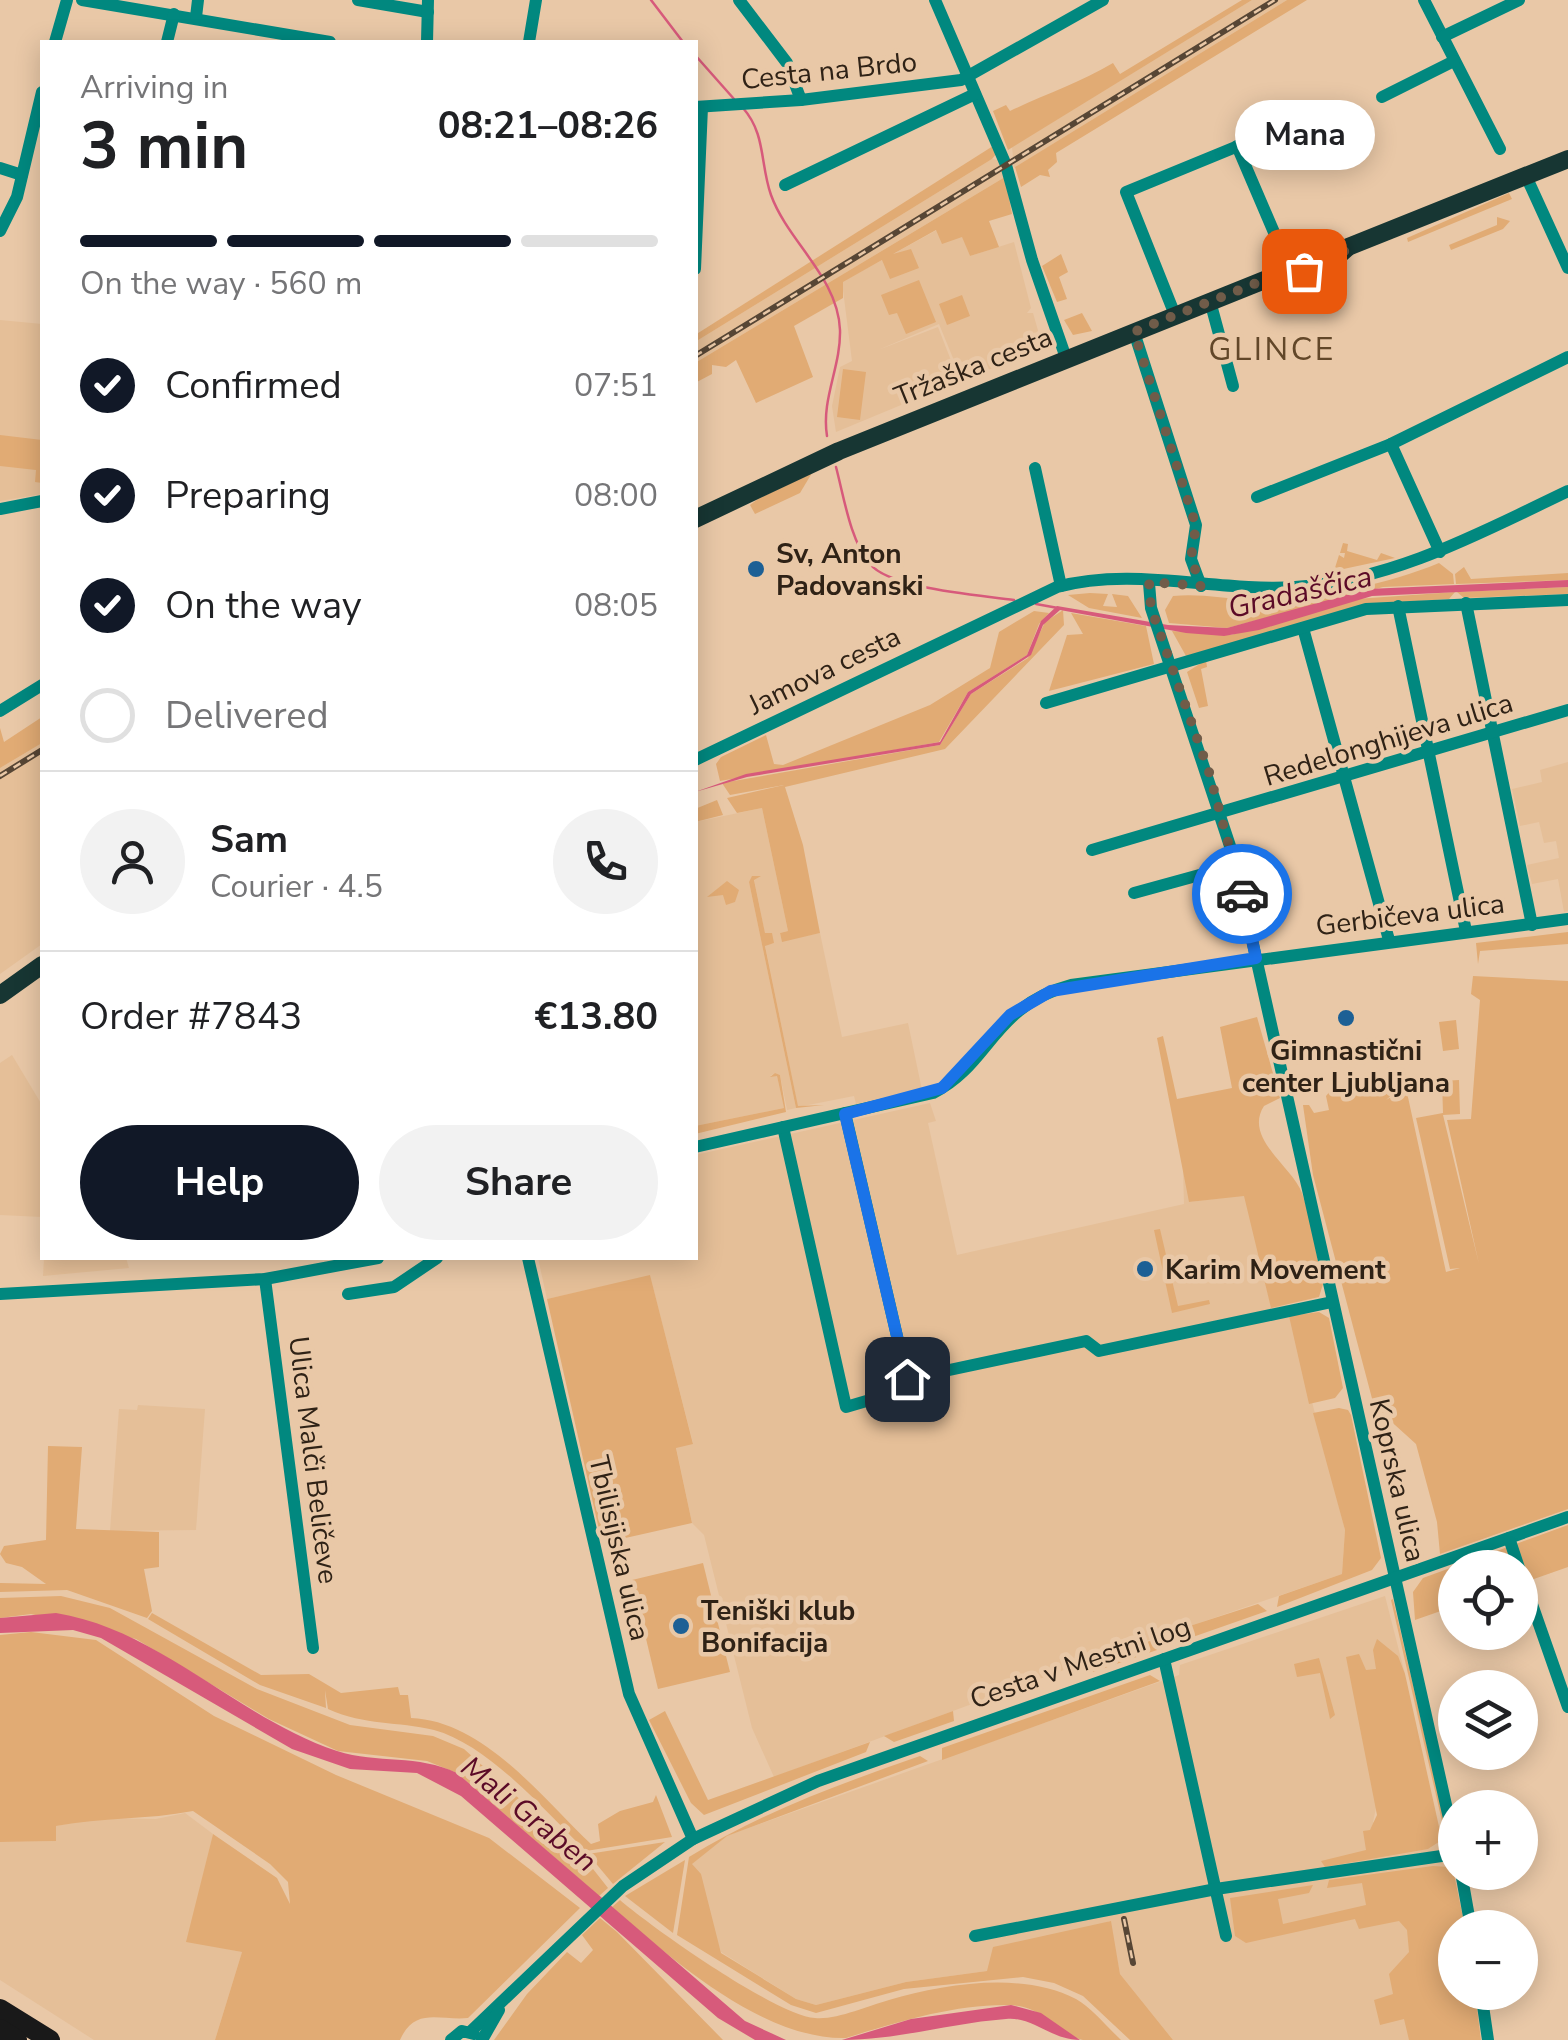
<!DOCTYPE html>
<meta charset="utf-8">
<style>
:root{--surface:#fff;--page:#f2f2f2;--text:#202124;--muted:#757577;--line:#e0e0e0;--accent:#111827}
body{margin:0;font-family:"Nunito Sans",sans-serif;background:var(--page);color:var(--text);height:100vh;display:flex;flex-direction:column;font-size:38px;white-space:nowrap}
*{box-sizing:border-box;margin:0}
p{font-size:32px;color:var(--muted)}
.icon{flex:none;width:55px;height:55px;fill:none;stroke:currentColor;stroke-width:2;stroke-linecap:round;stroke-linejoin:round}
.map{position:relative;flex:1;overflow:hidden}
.sheet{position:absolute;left:40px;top:40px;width:658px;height:1220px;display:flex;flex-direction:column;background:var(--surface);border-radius:0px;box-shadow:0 5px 25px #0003}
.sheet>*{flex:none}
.buttons{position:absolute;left:1438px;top:1550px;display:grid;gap:20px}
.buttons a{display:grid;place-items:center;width:100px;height:100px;border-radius:50%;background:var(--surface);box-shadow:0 5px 25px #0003;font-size:50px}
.pin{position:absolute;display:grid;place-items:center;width:85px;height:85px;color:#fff;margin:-42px;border-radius:20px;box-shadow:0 5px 15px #0006}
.courier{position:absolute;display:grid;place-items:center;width:100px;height:100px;margin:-50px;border:8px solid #1a73e8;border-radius:50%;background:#fff;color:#222;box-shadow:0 2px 12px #0007}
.bubble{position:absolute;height:70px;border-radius:35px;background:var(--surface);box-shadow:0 5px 25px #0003;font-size:32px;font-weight:700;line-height:70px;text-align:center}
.summary em{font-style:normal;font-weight:700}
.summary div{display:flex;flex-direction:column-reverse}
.summary{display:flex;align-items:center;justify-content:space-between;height:170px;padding:0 40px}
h1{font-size:65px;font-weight:700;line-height:75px}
.bar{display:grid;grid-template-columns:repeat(4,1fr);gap:15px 10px;align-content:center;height:120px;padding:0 40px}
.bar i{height:12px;border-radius:8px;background:var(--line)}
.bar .current{background:var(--accent)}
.bar p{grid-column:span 4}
.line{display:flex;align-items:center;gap:25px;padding:0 40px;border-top:2px solid var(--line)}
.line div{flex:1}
.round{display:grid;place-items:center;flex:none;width:105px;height:105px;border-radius:52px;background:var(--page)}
ol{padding:0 40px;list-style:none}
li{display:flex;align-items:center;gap:30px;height:110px}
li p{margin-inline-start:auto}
li .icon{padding:10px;border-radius:50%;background:var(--accent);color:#fff;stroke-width:4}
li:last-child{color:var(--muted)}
li i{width:55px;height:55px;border:5px solid var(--line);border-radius:50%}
.button{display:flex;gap:20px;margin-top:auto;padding:20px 40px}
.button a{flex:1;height:115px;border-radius:60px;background:var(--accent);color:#fff;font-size:40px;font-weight:700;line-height:115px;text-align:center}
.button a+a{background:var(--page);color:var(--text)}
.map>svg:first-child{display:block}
</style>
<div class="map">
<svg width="1568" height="2040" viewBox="0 0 1568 2040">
<rect width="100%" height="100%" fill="#e9c8a7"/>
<g fill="#e5bf98">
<polygon points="1252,0 1287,0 1014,168 1012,147"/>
<polygon points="992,159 999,160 1005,177 695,363 695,342"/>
<polygon points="937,230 962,236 970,256 1014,242 1031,308 1027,313 1033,313 1041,341 1034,344 1034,352 962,380 939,324 878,350 938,327 959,381 836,432 832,406 840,367 852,361 842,282"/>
<polygon points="0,320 42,324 42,494 0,501"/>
<polygon points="42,743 42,944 0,974 0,768"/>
<polygon points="1568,762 1568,911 1564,912 1558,879 1532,884 1527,865 1559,858 1556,841 1544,843 1539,822 1520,826 1512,789 1542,782 1540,770"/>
<polygon points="762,808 788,931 780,933 782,941 820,933 842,1037 908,1023 922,1090 856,1104 854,1096 798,1107 765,945 774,943 765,934 754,879 760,876 749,882 796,1108 787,1110 780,1075 775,1073 770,1076 777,1076 784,1108 695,1126 695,822"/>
<polygon points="12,1055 42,1105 42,1217 0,1215 0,1063"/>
<polygon points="930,1103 936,1121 928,1123 957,1255 1184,1204 1183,1169 1190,1202 1245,1195 1271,1307 1287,1305 1345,1530 1342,1574 1091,1660 774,1777 752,1728 704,1535 692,1523 676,1447 693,1443 650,1276 547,1299 538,1258 695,1258 695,1155"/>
<polygon points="44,1258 126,1258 129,1268 43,1276"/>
<polygon points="138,1405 205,1409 196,1530 110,1531 119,1409 137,1410"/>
<polygon points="1385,1596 1405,1674 1373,1822 1428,1849 1442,1840 1454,1874 1455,1992 1481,2040 1173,2040 1120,1974 1110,1921 987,1971 906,1982 816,2005 796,1999 721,1952 691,1864 726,1836 1179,1675 1180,1665"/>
<polygon points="185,1813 213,1834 187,1941 242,1952 215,2040 94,2040 0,1980 0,1842 55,1841 56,1826 99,1818 156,1819"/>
</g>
<g fill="#e1ab74">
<path d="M1242 0H1252L1008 150 993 111 1006 105 1010 111C1043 95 1079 83 1113 63L1120 74Z"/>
<polygon points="1287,0 1307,0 1056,153 1057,162 1048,170 1050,177 1040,175 1021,187 1015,167"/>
<polygon points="993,146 996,154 992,159 695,342 695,335"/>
<polygon points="1005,177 1012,214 989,221 999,247 970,256 962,237 942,244 936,230 893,254 911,249 919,268 890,279 882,260 843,282 843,298 794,326 813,377 756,403 736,360 726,367 712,365 712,374 695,383 695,363"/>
<polygon points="1509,193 1512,199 1408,242 1407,238"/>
<polygon points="1497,217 1510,221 1503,229 1451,250 1449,245 1497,225"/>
<polygon points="1061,254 1068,272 1059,277 1067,299 1057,302 1042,266"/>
<polygon points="919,280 936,322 906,334 897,313 889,315 881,295"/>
<polygon points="962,295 970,316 947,325 939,304"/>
<polygon points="1082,313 1092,331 1073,335 1064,320"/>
<polygon points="843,369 866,372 860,420 837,417"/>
<polygon points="0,435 42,440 42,483 35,482 36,470 0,466"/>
<polygon points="812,473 800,493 755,514 750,505 758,499"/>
<polygon points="1343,543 1348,544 1347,551 1377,560 1381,553 1395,558 1334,571 1339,555 1344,558 1345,553 1340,553"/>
<path d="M1439 563 1453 574 1454 584 1383 587 1227 628 1169 623 1165 610 1173 596C1199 593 1225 599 1250 599 1313 598 1381 587 1439 563Z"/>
<polygon points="1464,567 1471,579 1568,573 1568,580 1456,584 1455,574"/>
<polygon points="1568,587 1568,594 1464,598 1457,592"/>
<polygon points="1455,592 1449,599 1372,604 1186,656 1172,631 1231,635 1356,599"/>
<polygon points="1090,593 1108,594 1103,606 1117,607 1112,594 1128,596 1142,618 1089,608 1068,595"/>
<polygon points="1063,610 1064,625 945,749 785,787 803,845 820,933 782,942 780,933 788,931 762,808 737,813 727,798 784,785 730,795 722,783 940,745 971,694 1028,658 1045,622"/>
<polygon points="1034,611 1049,613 1039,624 1027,655 968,692 939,742 720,781 716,764 721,757 766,735 774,764 783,765 930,705 990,668 999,632"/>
<polygon points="1071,613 1146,626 1154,664 1049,691 1067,635 1083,634"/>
<polygon points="1206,660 1207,667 1201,669 1208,706 1199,708 1187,672"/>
<polygon points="42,717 42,743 0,768 0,728 4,742"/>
<polygon points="717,800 723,815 695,822 695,809"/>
<polygon points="752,876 761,876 754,880 765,933 772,933 774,943 765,946 798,1106 824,1105 796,1108 749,882"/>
<polygon points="727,881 739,890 735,902 726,905 723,895 707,897"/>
<polygon points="1568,932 1568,944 1480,951 1478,964 1476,943"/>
<polygon points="1473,976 1568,981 1568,1509 1440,1554 1437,1522 1416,1444 1374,1406 1313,1175 1303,1105 1309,1105 1314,1113 1329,1110 1326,1096 1332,1089 1397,1082 1395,1069 1412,1077 1386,1100 1406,1088 1446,1272 1460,1268 1450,1269 1416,1118 1443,1113 1442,1081 1459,1080 1460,1114 1443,1115 1479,1264 1447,1120 1471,1119 1480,1000 1471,994"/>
<path d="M1257 1017 1280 1098 1264 1106C1243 1138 1293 1167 1302 1193 1312 1222 1316 1255 1323 1284L1319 1297 1271 1308 1244 1196 1189 1202 1157 1038 1163 1036 1177 1099 1232 1088 1220 1027Z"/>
<polygon points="1456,1020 1459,1049 1443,1051 1439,1022"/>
<polygon points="775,1073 780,1075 786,1112 695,1134 695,1126 784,1108 777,1076 770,1077"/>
<polygon points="1160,1229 1178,1306 1209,1300 1210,1304 1172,1313 1154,1230"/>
<polygon points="650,1275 693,1444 676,1448 692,1523 612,1541 600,1534 547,1299"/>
<polygon points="1319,1312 1329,1318 1343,1388 1335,1398 1309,1404 1289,1316"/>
<polygon points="1339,1408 1348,1410 1351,1415 1381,1558 1372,1570 1277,1607 1279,1596 1342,1574 1345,1530 1313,1413"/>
<polygon points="48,1446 82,1447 76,1529 159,1532 159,1567 144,1569 152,1611 147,1618 67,1590 0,1592 0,1583 46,1584 22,1567 6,1563 0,1554 4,1546 46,1540"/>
<polygon points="1568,1525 1568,1567 1520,1584 1520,1568 1455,1568 1455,1606 1415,1620 1413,1592 1423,1578"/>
<polygon points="703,1563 730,1672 658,1689 632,1580"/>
<polygon points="61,1596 110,1608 257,1689 350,1725 433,1736 464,1749 582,1855 608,1888 599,1896 457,1773 427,1761 338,1751 269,1719 136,1639 31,1614 0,1618 0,1598"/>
<polygon points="1393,1599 1448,1836 1447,1843 1391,1600"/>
<polygon points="1258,1604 1267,1611 1167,1646 1164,1643 1168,1633"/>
<path d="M152 1613 261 1675 309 1674 341 1693 398 1687 400 1695H408L411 1718C484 1721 540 1796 591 1844L600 1841 598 1824 620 1811 653 1802 656 1795 672 1837 586 1851C546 1812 489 1745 434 1730 397 1721 366 1726 328 1709L325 1690 326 1708 260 1685 148 1619Z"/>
<path d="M31 1632 96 1640 214 1716 336 1775 489 1838 580 1908 468 2018C440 2021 415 2006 400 2040H215L242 1952 186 1942 213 1834 277 1878 290 1904 288 1882 270 1864 193 1811C147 1820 102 1817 56 1826V1841L0 1842V1635Z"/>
<polygon points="1377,1639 1398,1656 1405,1674 1442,1840 1428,1849 1325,1867 1321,1861 1366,1850 1363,1831 1370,1830 1377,1815 1346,1657 1359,1654 1366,1670 1376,1669 1373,1650"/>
<polygon points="1153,1640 1157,1650 1093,1672 1091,1660"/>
<polygon points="1319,1658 1335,1715 1330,1719 1320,1673 1297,1677 1294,1664"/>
<polygon points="1150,1675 1160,1681 942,1760 942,1748"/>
<polygon points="665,1711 708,1800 870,1742 866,1752 704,1815 691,1803 649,1720"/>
<polygon points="953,1711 954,1721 894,1742 884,1736"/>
<path d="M920 1756 928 1761 727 1836 692 1864 701 1874 721 1953 796 1999 816 2005 906 1982 987 1971 993 1947 1111 1921 1120 1974 1173 2040H1130L1083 1996 1054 1983 1023 1977 904 1989 816 2013 791 2005 677 1935 689 1857C762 1812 840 1784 920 1756Z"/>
<polygon points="665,1842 613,1884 588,1854"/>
<polygon points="685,1860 673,1933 625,1896"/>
<polygon points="1433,1866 1448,1867 1454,1874 1465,1927 1455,1928 1455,1992 1475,1993 1481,2040 1409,2040 1404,2019 1380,2025 1374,2000 1393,1994 1389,1974 1409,1952 1407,1930 1399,1921 1359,1929 1355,1919 1246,1943 1235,1936 1230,1898 1313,1885 1309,1893 1278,1899 1283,1924 1366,1905 1362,1883 1327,1888 1329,1880"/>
<path d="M620 1900C651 1927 777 2016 815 2018 837 2020 867 2006 889 2000 945 1984 1022 1971 1076 1999 1092 2008 1107 2027 1121 2040 1109 2040 1095 2040 1083 2040 1060 2036 1045 2006 1009 2005 955 2004 897 2022 846 2038 762 2040 669 1957 612 1907Z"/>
<polygon points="600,1918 617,1932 723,2040 494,2040 527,1994 567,1952 581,1963 593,1950 582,1935"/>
</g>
<g fill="#d75a7b">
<polygon points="1568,580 1568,587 1372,596 1259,630 1224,636 1186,633 1060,610 1043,625 1031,655 971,694 940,745 747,777 695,792 746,774 940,742 968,692 1027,655 1041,621 1057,606 1168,625 1227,628 1368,589"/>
<path d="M56 1613C161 1630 237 1718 337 1751 378 1764 418 1754 457 1773L745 2021 786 2040H755L718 2018 461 1796 417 1773 350 1769 292 1749 101 1638 73 1630 0 1633V1618Z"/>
<path d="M1011 2005 1041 2013 1080 2040C1051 2040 1032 2016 1006 2019 951 2023 898 2040 842 2040L911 2019Z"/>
</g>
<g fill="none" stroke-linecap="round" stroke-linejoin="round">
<g stroke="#d75a7b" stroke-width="2.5">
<polyline points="651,0 683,42"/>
<polyline points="695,55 734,99"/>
<path d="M743 108C766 134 760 164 771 195 788 242 838 277 840 330 841 367 821 399 827 436"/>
<path d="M836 467C844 497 850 540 870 564 890 589 981 595 1014 600"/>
<polyline points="1036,604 1058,608"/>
</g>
<g stroke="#01887f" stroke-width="12">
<polyline points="82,0 330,42"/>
<polyline points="358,0 428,12"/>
<polyline points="739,0 787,63 801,100"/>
<polyline points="935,0 1006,165 1032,260 1066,358"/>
<polyline points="1424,0 1500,149"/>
<polyline points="196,17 198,0"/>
<polyline points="1442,37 1519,0"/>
<polyline points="55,42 67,0"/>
<polyline points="167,42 174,14"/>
<polyline points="427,42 428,0"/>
<polyline points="529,42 536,0"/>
<polyline points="1382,97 1454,61"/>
<polyline points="695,107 801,100 961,80 1103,0"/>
<polyline points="1237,146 1288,265"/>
<polyline points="0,168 22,175"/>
<polyline points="1526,176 1568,268"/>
<polyline points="785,185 975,94"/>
<polyline points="0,231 17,197 42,92"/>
<polyline points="695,269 702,107"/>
<polyline points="1210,301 1233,386"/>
<polyline points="1175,315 1126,192 1260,137"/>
<polyline points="1134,332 1196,525 1191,559 1201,586"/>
<polyline points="1035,468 1061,586"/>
<polyline points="1257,497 1391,444"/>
<polyline points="0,509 42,501"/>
<polyline points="1440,552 1391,444 1568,357"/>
<polyline points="1149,583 1151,608 1233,855 1455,1845"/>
<polyline points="1466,603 1532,925"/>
<polyline points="1398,606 1466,931"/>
<polyline points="1303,628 1389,940"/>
<polyline points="1046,703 1366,609 1568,600"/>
<polyline points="0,711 42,685"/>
<path d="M695 760 1057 587C1132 566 1218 592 1295 587 1394 580 1480 533 1568 491"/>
<polyline points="1092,850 1568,710"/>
<polyline points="1134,893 1236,865"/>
<polyline points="783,1127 846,1407 904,1390 907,1379 845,1113"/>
<path d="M695 1147 933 1093C990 1065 992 1006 1071 985L1568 919"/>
<polyline points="528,1258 629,1694 693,1839"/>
<polyline points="265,1279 313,1648"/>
<polyline points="0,1294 265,1279 378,1258"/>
<polyline points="348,1294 394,1287 437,1258"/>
<polyline points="907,1379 1086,1341 1099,1351 1332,1302"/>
<polyline points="1509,1538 1519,1568"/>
<polyline points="1520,1570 1568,1707"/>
<polyline points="1164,1659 1226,1936"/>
<polyline points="1461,1872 1471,1928"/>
<polyline points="975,1936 1216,1889 1455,1854"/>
<polyline points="1481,1992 1488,2040"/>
<polyline points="470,2032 623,1886 693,1839 818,1781 1568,1517"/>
<polyline points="451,2040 462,2031 474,2034"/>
<polyline points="482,2040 499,2010"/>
</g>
<g stroke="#173633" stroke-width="18">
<polyline points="1281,271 1292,262 1338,246"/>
<path d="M695 519 839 451 1277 275C1302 271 1330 266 1348 247L1568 159"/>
<polyline points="0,995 42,965"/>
</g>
<g stroke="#191919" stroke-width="20">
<polyline points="0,2009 50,2040"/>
<polyline points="0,2029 17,2040"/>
</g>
<defs>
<g id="rail">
<polyline points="695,356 1275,0"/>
<polyline points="0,776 42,750"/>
<polyline points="1124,1919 1133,1963"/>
</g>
</defs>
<use href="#rail" stroke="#574635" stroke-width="6"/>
<use href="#rail" stroke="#e9c8a7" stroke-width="2.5" stroke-dasharray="8" stroke-linecap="butt"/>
</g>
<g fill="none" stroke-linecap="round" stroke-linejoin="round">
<path stroke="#705c49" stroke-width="10" stroke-dasharray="0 18" d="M1242 894 1209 772 1151 608 1149 582 1201 586 1191 558 1196 526 1134 332C1179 313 1226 296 1271 277 1297 266 1316 243 1348 247L1340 256 1304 271"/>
<polyline stroke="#1a73e8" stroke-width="12" points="907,1379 845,1114 942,1088 1010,1015 1051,991 1256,958 1242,894"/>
</g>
<g fill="#1d6095" stroke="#e9c8a7" stroke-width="4">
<circle cx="756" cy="569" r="10"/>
<circle cx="1346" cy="1018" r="10"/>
<circle cx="1145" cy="1269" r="10"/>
<circle cx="681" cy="1626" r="10"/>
</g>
<g text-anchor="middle" stroke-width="9" stroke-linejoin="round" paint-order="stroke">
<g font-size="28" fill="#2f2216" stroke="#e9c8a7">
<text transform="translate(829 70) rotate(-6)" y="10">Cesta na Brdo</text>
<text transform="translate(973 366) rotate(-22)" y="10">Tržaška cesta</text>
<text transform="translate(824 670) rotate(-26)" y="10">Jamova cesta</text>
<text transform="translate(1388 739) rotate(-17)" y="10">Redelonghijeva ulica</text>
<text transform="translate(1410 914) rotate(-7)" y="10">Gerbičeva ulica</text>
<text transform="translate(314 1460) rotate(83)" y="10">Ulica Malči Beličeve</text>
<text transform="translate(1398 1480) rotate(77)" y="10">Koprska ulica</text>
<text transform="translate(620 1548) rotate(77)" y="10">Tbilisijska ulica</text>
<text transform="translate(1080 1662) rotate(-19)" y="10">Cesta v Mestni log</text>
</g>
<g font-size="28" font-weight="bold" fill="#2f2216" stroke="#e9c8a7" text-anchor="start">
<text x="776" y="563">Sv, Anton<tspan x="776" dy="32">Padovanski</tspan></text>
<text x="1346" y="1060" text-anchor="middle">Gimnastični<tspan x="1346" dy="32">center Ljubljana</tspan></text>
<text x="1165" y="1279">Karim Movement</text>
<text x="701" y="1620">Teniški klub<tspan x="701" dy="32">Bonifacija</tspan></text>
</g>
<g font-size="30" font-style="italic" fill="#5b0a27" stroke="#e9c8a7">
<text transform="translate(1300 592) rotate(-13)" y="10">Gradaščica</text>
<text transform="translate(529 1814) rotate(39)" y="10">Mali Graben</text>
</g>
<g font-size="32" letter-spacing="2.5" fill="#624729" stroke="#e9c8a7">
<text x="1272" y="360">GLINCE</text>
</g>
</g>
</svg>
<div class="buttons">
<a><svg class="icon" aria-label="locate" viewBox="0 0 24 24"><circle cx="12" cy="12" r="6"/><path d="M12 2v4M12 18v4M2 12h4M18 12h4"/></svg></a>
<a><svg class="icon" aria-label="layers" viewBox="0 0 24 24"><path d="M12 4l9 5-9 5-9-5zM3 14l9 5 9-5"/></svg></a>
<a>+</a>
<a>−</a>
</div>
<div class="pin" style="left:1304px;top:271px;background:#ea580c"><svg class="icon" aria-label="bag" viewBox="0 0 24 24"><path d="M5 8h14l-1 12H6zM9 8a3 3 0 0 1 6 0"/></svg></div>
<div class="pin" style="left:907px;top:1379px;background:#1f2937"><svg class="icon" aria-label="home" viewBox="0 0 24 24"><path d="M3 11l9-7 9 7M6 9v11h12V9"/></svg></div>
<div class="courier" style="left:1242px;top:894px"><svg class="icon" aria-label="car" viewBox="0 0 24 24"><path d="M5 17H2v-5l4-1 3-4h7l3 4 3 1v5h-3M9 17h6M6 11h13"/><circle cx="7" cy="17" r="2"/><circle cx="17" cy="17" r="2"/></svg></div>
<div class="bubble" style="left:1235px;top:100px;width:140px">Mana</div>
<section class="sheet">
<div class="summary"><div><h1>3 min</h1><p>Arriving in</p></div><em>08:21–08:26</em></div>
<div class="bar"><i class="current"></i><i class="current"></i><i class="current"></i><i></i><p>On the way · 560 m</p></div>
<ol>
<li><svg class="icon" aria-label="check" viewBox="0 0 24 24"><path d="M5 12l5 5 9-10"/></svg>Confirmed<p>07:51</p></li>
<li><svg class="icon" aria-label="check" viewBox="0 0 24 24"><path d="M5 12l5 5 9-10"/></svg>Preparing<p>08:00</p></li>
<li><svg class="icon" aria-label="check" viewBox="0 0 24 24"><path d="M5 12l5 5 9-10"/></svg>On the way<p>08:05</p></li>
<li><i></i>Delivered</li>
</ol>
<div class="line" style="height:180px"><a class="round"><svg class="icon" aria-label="person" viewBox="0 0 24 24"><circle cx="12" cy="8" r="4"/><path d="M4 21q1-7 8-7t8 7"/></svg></a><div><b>Sam</b><p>Courier · 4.5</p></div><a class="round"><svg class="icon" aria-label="phone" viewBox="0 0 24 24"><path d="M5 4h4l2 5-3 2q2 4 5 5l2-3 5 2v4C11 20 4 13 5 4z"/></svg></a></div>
<div class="line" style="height:130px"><div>Order #7843</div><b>€13.80</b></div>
<div class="button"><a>Help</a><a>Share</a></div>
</section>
</div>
